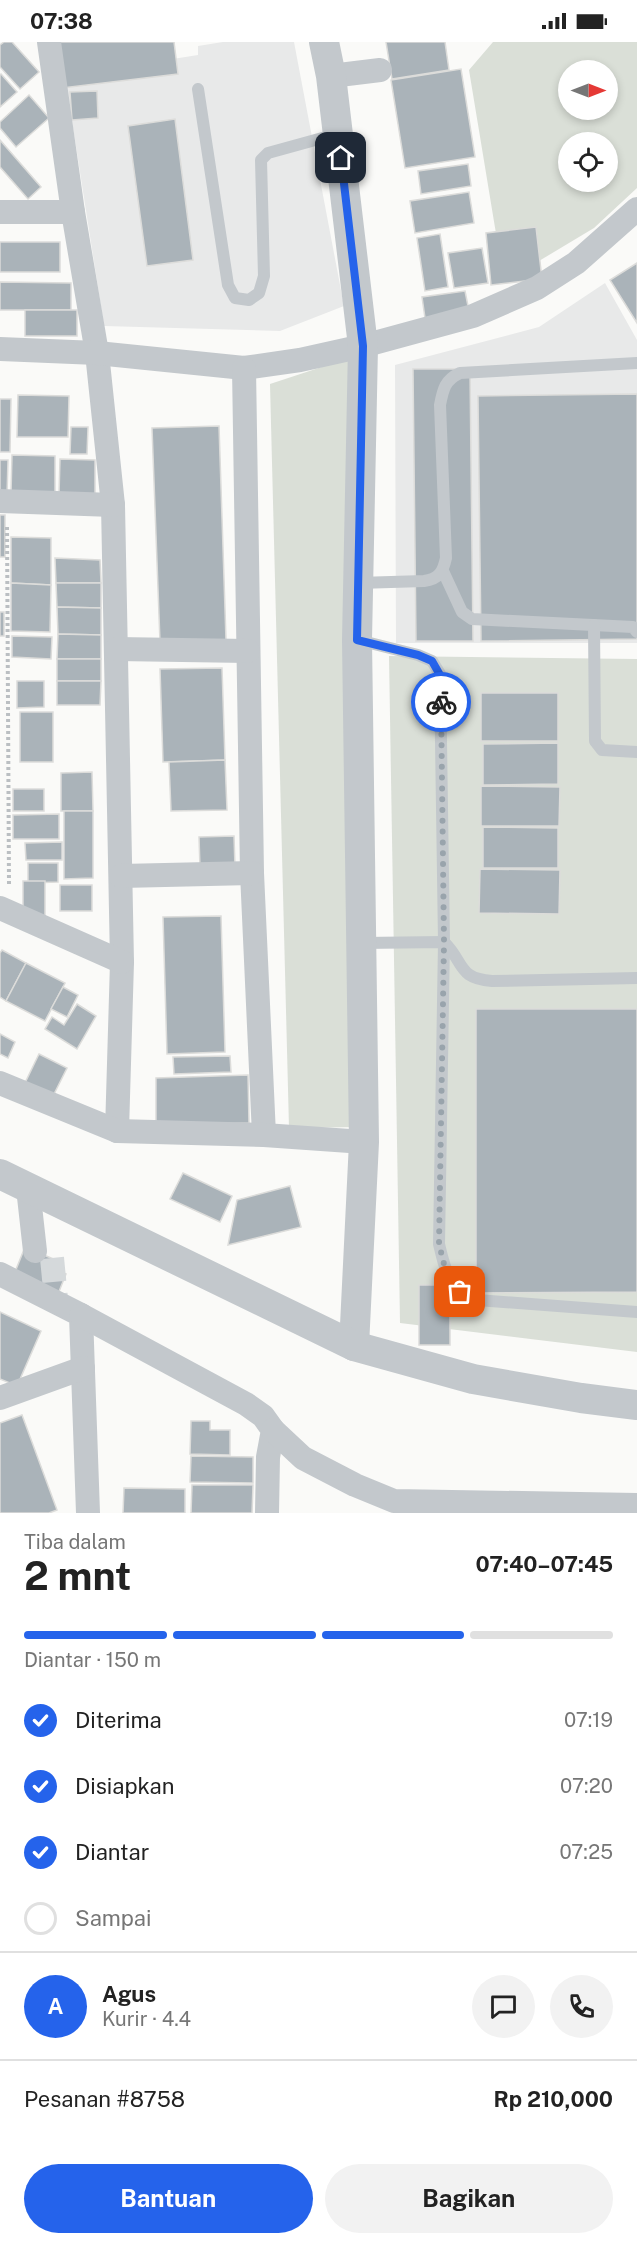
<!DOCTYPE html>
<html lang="id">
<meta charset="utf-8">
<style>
:root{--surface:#fff;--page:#f2f2f2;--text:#222;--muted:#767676;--line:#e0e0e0;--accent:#2563eb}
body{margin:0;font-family:"Public Sans",sans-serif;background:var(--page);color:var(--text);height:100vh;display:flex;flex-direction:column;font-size:22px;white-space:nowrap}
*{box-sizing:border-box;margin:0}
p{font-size:20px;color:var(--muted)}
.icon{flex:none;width:33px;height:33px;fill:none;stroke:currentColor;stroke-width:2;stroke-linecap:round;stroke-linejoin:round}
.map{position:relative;height:1471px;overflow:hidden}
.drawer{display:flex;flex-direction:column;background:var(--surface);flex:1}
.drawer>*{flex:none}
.needle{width:39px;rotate:90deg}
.controls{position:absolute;left:558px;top:18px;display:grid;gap:12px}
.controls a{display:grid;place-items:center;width:60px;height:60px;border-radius:50%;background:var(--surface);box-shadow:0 3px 9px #0003;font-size:30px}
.pin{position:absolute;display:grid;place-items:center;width:51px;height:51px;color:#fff;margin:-26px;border-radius:12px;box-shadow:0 3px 9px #0006}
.courier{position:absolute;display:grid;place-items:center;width:60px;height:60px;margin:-30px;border:4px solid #2563eb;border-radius:50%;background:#fff;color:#222;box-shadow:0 2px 8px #0007}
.overview em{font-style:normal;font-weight:700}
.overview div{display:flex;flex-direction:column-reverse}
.overview{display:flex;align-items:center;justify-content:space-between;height:102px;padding:0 24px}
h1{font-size:39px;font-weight:700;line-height:45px}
.bar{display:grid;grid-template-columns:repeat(4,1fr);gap:9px 6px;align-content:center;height:72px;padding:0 24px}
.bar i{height:8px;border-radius:4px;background:var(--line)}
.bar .selected{background:var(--accent)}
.bar p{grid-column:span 4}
.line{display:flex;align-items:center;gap:15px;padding:0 24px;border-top:2px solid var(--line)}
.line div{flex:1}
.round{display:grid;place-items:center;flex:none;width:63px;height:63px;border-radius:32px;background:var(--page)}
ol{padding:0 24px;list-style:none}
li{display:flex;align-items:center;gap:18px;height:66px}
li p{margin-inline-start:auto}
li .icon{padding:6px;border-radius:50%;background:var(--accent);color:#fff;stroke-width:4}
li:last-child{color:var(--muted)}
li i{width:33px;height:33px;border:3px solid var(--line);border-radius:50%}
.action{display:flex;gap:12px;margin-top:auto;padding:12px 24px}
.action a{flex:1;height:69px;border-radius:36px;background:var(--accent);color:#fff;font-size:24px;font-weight:700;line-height:69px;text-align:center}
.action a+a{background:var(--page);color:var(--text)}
.status{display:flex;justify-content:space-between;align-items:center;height:42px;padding:0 30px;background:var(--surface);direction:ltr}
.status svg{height:16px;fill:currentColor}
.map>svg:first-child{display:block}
</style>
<div class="status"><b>07:38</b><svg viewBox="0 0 49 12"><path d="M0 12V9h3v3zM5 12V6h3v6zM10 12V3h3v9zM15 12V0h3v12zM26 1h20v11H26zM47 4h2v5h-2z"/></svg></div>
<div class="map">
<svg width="637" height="1471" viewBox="0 0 637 1471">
<rect width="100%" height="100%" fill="#fafaf8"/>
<g fill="#e8e9e9">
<polygon points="223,0 294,0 344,264 280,289 104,284 65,34 198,13 198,4"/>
<polygon points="605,241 637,298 637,601 396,601 395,323 539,285"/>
</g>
<g fill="#dadfd7" fill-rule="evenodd">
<path d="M493 0H637V146L594 186 504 240 469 28ZM568 28H608V68H568ZM568 100H608V140H568Z"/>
<polygon points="355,314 360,1085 289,1086 270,342"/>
<polygon points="389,614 637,617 637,1310 400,1281"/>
</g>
<g fill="#aab3b9" stroke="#dcdcda" stroke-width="1.5">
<polygon points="4,0 12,0 39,30 20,47 0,25 0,3"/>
<polygon points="57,0 174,0 178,32 62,46"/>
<polygon points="386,0 445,0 449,28 392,37"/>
<polygon points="461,27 475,115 405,126 391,38"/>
<polygon points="1,32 17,50 0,65 0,33"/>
<polygon points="97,49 98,76 72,78 70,50"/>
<polygon points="29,53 49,76 16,105 0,86 0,80"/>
<polygon points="175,77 193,218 147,224 128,84"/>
<polygon points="0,98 41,145 28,157 0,125"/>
<polygon points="468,122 471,144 421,152 418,129"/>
<polygon points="469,150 474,181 415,191 410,159"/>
<polygon points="536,185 542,237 491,243 486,191"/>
<polygon points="440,192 448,245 425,249 417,196"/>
<rect x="0" y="200" width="60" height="30"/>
<polygon points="482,206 488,241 454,246 448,211"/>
<polygon points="637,221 637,281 610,238"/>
<polygon points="0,240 71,241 71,268 0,268"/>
<polygon points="465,249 469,269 425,276 422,255"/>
<rect x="25" y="268" width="52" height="26"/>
<polygon points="413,327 470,327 473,599 416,599"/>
<polygon points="637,352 637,597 481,599 478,354"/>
<polygon points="18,353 69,354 68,395 17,395"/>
<polygon points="0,357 11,357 10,410 0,410"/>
<polygon points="219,384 226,598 160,600 152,386"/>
<polygon points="71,385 88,385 87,412 70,412"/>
<polygon points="12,413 55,414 55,452 11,451"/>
<polygon points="60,417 95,418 95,453 59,452"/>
<polygon points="0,418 8,418 7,453 0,452"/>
<rect x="0" y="473" width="5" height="42"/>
<polygon points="11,495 51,496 51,543 11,541"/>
<polygon points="55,516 100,518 101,541 56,541"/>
<polygon points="11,541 51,543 50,590 11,589"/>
<polygon points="56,541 101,541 101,566 57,565"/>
<polygon points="57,565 101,566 101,593 58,592"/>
<rect x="0" y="570" width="4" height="24"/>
<polygon points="58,592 101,593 101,617 57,617"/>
<polygon points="12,594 52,595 51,617 12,615"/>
<rect x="57" y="617" width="44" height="22"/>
<polygon points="222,626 225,718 163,720 160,627"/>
<polygon points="17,639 44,639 44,665 17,666"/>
<polygon points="57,639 101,639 100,663 57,663"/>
<rect x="481" y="651" width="77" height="48"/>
<rect x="20" y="670" width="33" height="50"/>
<polygon points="558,701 558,742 483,743 483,702"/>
<polygon points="225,718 227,768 171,769 169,720"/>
<polygon points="92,730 93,769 61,769 61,731"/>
<polygon points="481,744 560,745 559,784 481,784"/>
<rect x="13" y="747" width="31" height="22"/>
<polygon points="64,769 93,769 93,836 64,837"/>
<polygon points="59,772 59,797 13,797 13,773"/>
<polygon points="483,785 558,786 558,826 483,826"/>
<polygon points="234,794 235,825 200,826 199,795"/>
<polygon points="62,800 62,818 26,818 25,801"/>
<polygon points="28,821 58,821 58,840 28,841"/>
<polygon points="480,827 560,828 559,872 479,871"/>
<rect x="23" y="839" width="22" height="38"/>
<rect x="60" y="843" width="32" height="26"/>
<polygon points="221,874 225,1010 167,1012 163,875"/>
<polygon points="2,908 26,921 6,959 0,955 0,911"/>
<polygon points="26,921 65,941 45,979 6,959"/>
<polygon points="63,945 78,953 67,975 51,967"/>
<polygon points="77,962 96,974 77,1007 45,987 52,975 64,983"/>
<polygon points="476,967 637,967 637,1250 476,1251"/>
<polygon points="0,992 15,1000 8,1016 0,1012"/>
<polygon points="39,1012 67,1026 53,1054 25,1041"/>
<polygon points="230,1014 231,1030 174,1032 173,1015"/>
<polygon points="248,1033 249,1081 156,1084 156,1036"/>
<polygon points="183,1131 232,1154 220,1180 170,1157"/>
<polygon points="290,1144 301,1185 228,1203 237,1158"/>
<polygon points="25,1205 58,1219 55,1228 66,1232 56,1257 15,1230"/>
<rect x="419" y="1243" width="31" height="60"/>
<polygon points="0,1270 41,1289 17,1344 0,1337"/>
<polygon points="22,1373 57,1468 49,1471 0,1471 0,1381"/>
<polygon points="191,1379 210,1379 210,1388 230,1388 230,1413 190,1412"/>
<polygon points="191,1414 253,1415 253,1441 190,1440"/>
<polygon points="192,1443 253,1443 252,1471 191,1471"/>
<polygon points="124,1446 185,1447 185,1471 123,1471"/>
</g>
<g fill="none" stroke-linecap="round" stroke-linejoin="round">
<polyline stroke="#d5d9db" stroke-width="24" stroke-dasharray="24 12" stroke-linecap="butt" points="52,1216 56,1257"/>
<polyline stroke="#bbbfc2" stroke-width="4" stroke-dasharray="3 3" stroke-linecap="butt" points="7,485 9,843"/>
<g stroke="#c3c8cc" stroke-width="12">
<polyline points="198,47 228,243 235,256 249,258 259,251 264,234 261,118 268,111 337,92"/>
<polyline points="443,529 462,570 472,577 633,585 637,590"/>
<path d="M358 541 424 539C439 537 443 530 446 516L440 363C443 347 445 338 460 331L637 321"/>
<polyline points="594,583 595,699 602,708 637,710"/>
<path d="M358 598 418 613 432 619 440 632 444 900 439 1202C446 1231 448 1244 477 1258L637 1270"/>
<path d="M362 901 444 900C465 921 457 936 492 939L637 936"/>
</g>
<g stroke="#c3c8cc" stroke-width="24">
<polyline points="49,0 73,170 97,311 113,463 122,920 117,1089"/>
<polyline points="331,34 380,28"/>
<polyline points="0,170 73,170"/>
<polyline points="0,307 97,311 244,326 300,318 363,304 473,274 537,246 576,221 637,167"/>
<polyline points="244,326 252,831 264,1093"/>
<polyline points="0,459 113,463"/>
<polyline points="116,607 248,609"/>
<polyline points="121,834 252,831"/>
<polyline points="0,866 122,920"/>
<polyline points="0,1041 117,1089 264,1093 364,1100"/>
<polyline points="28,1146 35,1209"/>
<polyline points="0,1232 81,1273 88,1471"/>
<polyline points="81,1273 246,1362 263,1374 273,1388 268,1415 267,1471"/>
<polyline points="0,1356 83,1326"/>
<polyline points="273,1388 303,1416 355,1443 394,1459 637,1463"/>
</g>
<g stroke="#c3c8cc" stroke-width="30">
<polyline points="324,0 331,34 363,304 357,598 364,1100 354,1304"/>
<polyline points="0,1132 354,1304 473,1337 581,1356 637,1363"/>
</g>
</g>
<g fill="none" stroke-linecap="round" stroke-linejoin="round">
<polyline stroke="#99a4ac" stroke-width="6" stroke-dasharray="0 10.8" points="441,660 444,900 439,1202 447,1234 460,1250"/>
<polyline stroke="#2563eb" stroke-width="8" points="341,116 363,304 357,598 418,613 432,619 440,633 441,660"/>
</g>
</svg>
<div class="controls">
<a><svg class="needle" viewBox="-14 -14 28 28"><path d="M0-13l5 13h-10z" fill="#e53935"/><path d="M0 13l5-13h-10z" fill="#767676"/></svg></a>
<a><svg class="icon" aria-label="locate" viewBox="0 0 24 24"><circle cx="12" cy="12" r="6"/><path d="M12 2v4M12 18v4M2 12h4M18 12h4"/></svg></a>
</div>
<div class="pin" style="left:460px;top:1250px;background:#ea580c"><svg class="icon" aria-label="bag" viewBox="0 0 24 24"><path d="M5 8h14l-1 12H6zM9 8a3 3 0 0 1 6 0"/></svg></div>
<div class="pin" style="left:341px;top:116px;background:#1f2937"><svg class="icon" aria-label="home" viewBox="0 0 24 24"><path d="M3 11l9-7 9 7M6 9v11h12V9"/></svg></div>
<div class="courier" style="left:441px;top:660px"><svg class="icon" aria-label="bike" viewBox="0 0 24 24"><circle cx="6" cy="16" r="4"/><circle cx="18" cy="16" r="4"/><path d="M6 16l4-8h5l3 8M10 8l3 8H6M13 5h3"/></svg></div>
</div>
<section class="drawer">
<div class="overview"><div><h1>2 mnt</h1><p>Tiba dalam</p></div><em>07:40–07:45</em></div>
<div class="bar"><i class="selected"></i><i class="selected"></i><i class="selected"></i><i></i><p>Diantar · 150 m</p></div>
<ol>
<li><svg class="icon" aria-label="check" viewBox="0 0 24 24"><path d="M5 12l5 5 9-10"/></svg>Diterima<p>07:19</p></li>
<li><svg class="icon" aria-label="check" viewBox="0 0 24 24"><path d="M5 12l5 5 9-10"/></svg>Disiapkan<p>07:20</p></li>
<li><svg class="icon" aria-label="check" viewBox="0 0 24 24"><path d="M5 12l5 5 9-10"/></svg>Diantar<p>07:25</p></li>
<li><i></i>Sampai</li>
</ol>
<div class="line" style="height:108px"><b class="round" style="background:var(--accent);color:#fff">A</b><div><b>Agus</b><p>Kurir · 4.4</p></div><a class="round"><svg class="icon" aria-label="chat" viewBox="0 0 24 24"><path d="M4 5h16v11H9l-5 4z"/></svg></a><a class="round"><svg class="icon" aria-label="phone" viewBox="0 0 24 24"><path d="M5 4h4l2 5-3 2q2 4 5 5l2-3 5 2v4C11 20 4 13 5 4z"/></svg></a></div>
<div class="line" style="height:78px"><div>Pesanan #8758</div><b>Rp 210,000</b></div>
<div class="action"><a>Bantuan</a><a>Bagikan</a></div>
</section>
